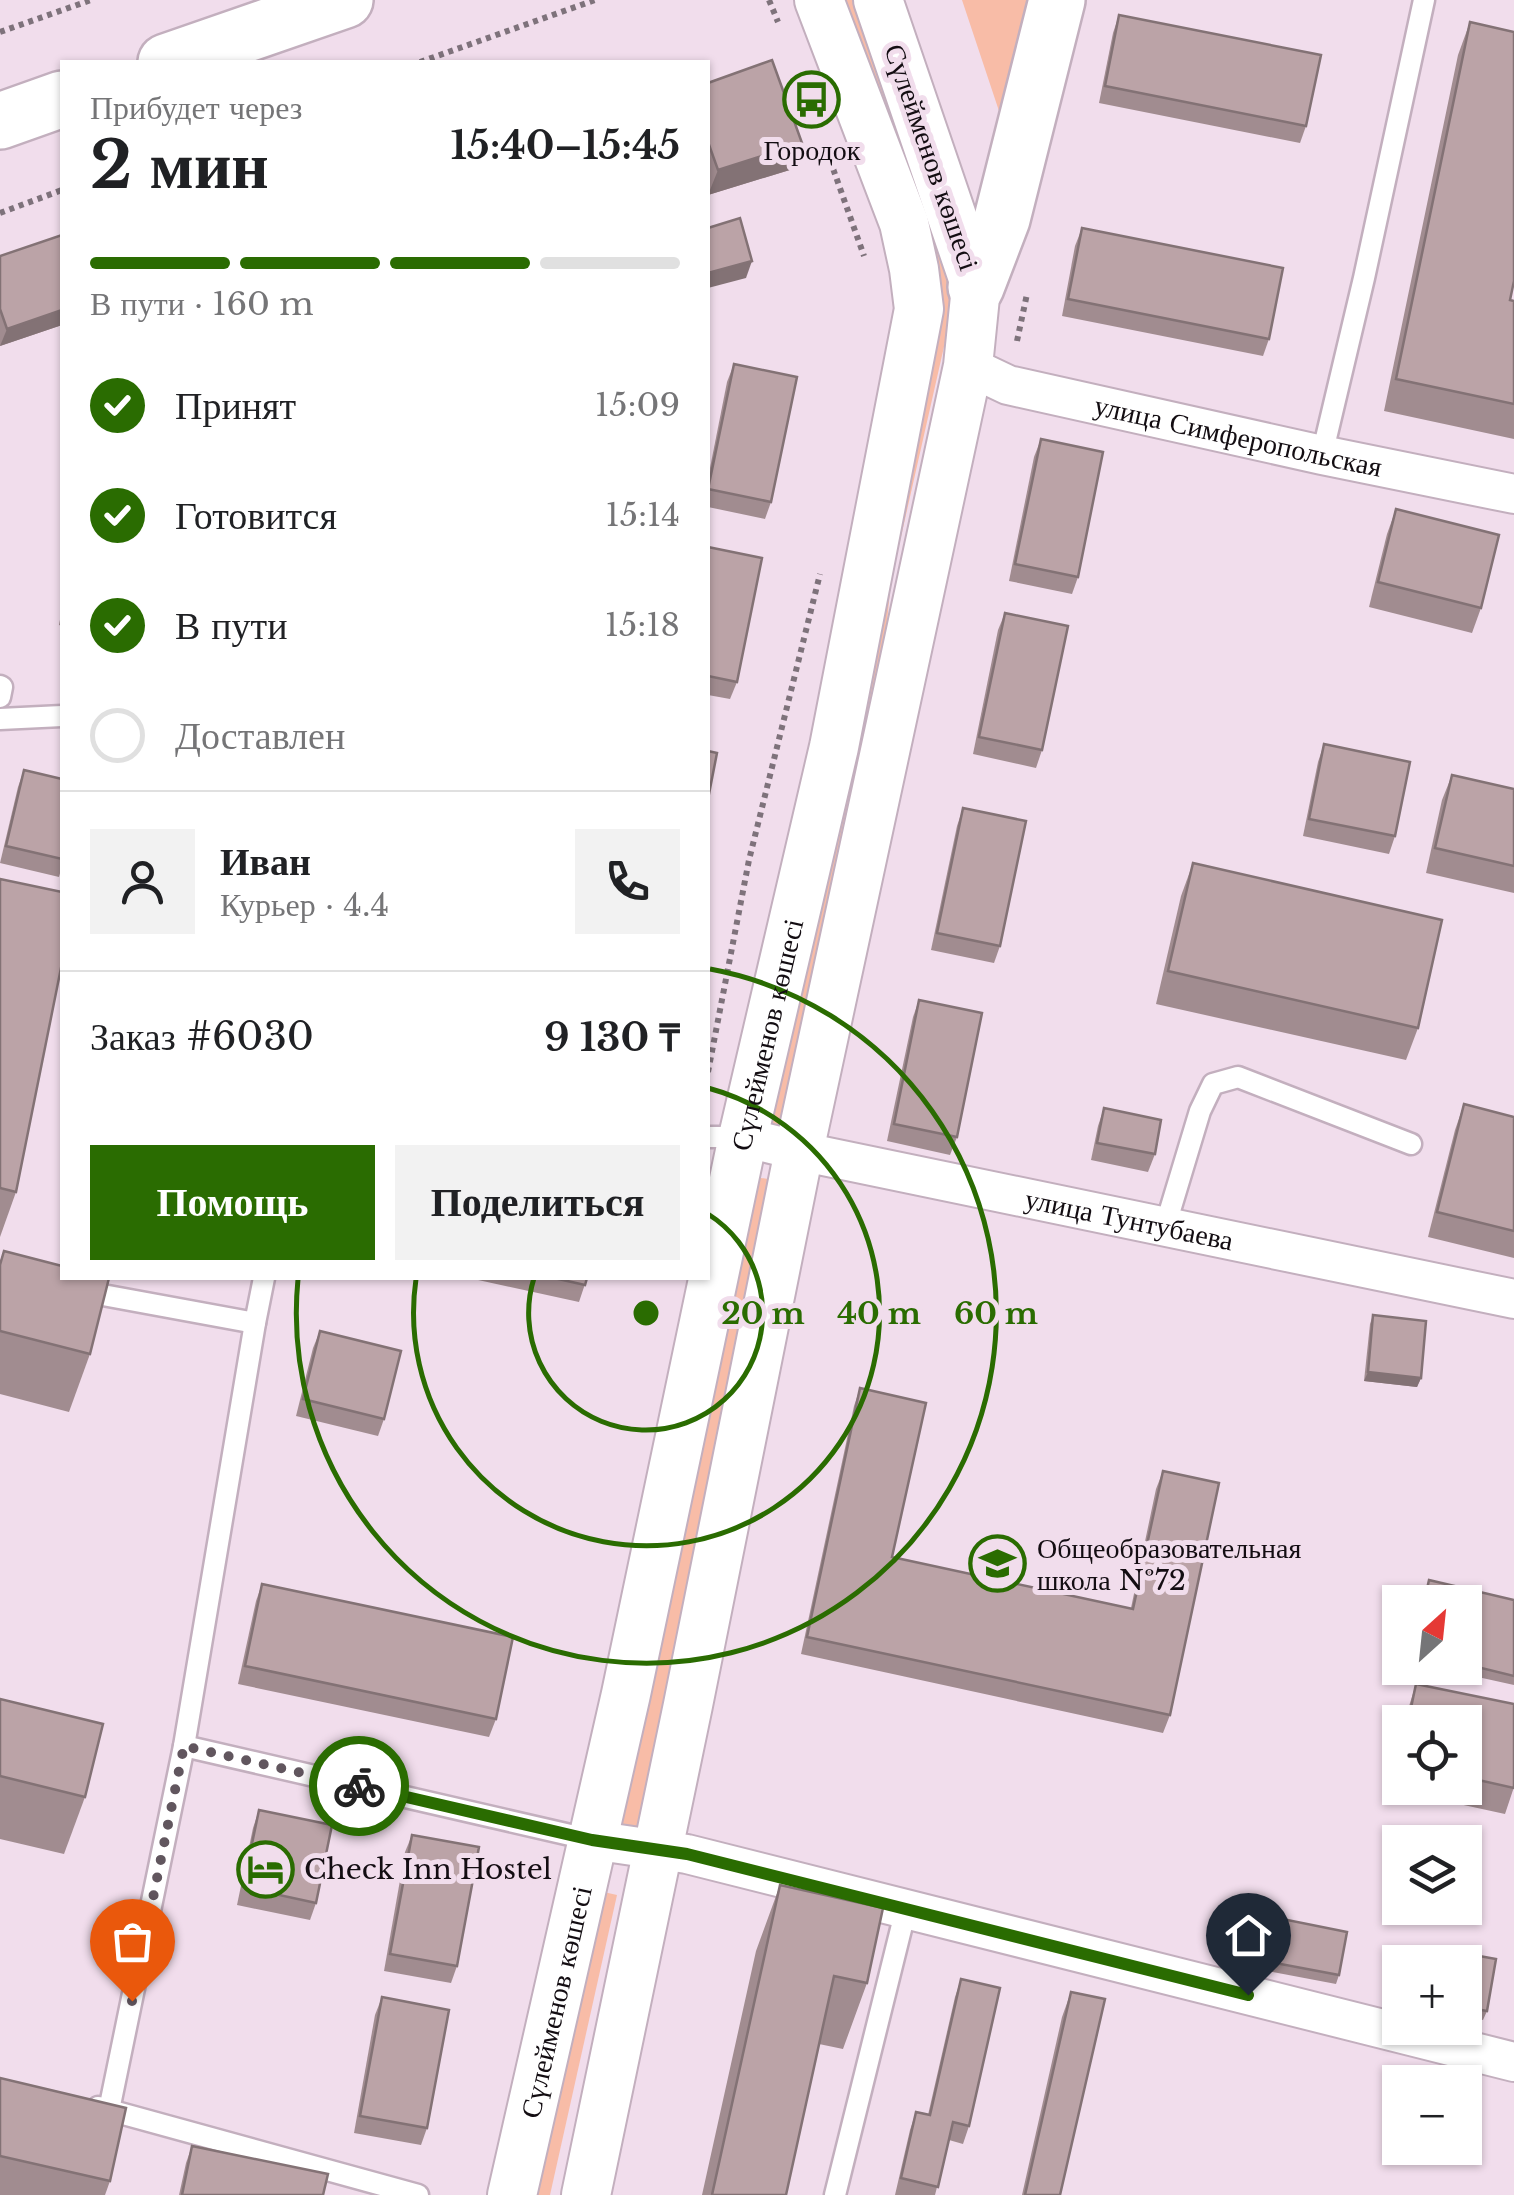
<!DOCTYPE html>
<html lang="ru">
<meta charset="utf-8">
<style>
:root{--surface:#fff;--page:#f2f2f2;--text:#202124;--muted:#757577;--line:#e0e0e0;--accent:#2a6c01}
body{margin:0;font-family:"Libre Baskerville",serif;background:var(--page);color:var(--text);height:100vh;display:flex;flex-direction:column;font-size:38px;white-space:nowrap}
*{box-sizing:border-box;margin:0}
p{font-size:32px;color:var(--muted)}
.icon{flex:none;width:55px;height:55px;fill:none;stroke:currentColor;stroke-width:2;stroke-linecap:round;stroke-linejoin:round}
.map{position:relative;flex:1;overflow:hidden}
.side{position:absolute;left:60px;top:60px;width:650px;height:1220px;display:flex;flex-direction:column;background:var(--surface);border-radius:0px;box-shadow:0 2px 8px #0004}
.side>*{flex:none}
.needle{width:65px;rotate:27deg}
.buttons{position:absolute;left:1382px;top:1585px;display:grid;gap:20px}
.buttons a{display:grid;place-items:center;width:100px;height:100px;border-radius:0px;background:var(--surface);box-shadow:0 2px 8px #0004;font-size:50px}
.pin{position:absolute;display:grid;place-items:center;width:85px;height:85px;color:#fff;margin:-102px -42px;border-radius:50% 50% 50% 0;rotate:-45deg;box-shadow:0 0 10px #0007}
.pin .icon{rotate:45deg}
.courier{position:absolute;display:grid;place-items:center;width:100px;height:100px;margin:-50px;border:8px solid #2a6c01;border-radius:50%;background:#fff;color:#222;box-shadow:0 2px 12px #0007}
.overview em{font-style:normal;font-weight:700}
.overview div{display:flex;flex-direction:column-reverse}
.overview{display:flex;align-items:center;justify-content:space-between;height:170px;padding:0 30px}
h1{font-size:65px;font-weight:700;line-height:75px}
.bar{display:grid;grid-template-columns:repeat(4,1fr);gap:15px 10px;align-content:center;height:120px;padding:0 30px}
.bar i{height:12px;border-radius:8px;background:var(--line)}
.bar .current{background:var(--accent)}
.bar p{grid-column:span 4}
.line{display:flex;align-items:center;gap:25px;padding:0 30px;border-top:2px solid var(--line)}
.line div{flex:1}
.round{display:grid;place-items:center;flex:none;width:105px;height:105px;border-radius:0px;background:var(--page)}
ol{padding:0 30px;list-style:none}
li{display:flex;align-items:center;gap:30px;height:110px}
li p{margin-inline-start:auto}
li .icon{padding:10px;border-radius:50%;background:var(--accent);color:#fff;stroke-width:4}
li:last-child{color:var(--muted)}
li i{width:55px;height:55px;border:5px solid var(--line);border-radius:50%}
.primary-button{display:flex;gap:20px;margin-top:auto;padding:20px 30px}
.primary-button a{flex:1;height:115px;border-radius:0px;background:var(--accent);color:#fff;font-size:40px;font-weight:700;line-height:115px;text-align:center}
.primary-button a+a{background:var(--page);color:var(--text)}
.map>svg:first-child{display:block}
</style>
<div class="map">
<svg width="1514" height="2195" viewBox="0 0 1514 2195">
<rect width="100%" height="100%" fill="#f1ddec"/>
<g fill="#f8bca7">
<polygon points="832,0 857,0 948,274 950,304 948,329 891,581 876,734 789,1132 758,1125 921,351"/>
<polygon points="962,0 1040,0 1007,135"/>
<polygon points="749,1176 780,1181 640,1830 608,1823"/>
<polygon points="586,1888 617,1895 550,2195 516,2195"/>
</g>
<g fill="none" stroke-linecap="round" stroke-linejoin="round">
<defs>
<g id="service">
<polyline points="1322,455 1364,278 1424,0"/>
<polyline points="0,686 2,687 0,697"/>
<polyline points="0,719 62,716"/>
<polyline points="708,1137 743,1137"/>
<polyline points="1165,1227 1200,1111 1213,1084 1238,1077 1411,1144"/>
<polyline points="81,1291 255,1323"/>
<polyline points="184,1746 592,1840"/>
<polyline points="98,2107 418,2195"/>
<polyline points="109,2110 184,1746 255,1323 264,1278"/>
<polyline points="835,2195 906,1909"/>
</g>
<g id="minor">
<path id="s1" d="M968 366 1008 385 1322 455 1514 494"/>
<path id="s2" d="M743 1137 799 1151 1514 1299"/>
<polyline points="592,1840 687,1854 1514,2062"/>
</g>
<g id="tertiary">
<path id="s3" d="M512 2195 626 1694 743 1137 834 747 919 309 914 269 904 223 819 0"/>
<polyline points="586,2195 688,1705 799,1151 968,366 976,287 878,0"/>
</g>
<g id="secondary">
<polyline points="166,62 345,0"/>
<polyline points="0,121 62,99"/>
<polyline points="976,287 1002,219 1057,0"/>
</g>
</defs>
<use href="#service" stroke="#c3afbe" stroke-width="25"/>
<use href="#minor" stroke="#c3afbe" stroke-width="42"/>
<use href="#tertiary" stroke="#c3afbe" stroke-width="52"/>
<use href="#secondary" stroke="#c3afbe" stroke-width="60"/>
<g stroke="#7e727b" stroke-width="6" stroke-dasharray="5 5" stroke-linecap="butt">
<polyline points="769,0 778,22"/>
<polyline points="0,32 91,0"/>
<polyline points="420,62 595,0"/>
<polyline points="830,160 864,256"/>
<polyline points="0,213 62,190"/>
<polyline points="1017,341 1027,294"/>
<polyline points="708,1072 749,860 820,574"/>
</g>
<use href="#service" stroke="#fff" stroke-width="20"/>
<use href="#minor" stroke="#fff" stroke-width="38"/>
<use href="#tertiary" stroke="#fff" stroke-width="48"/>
<use href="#secondary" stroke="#fff" stroke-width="55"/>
</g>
<g fill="#a18c90">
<polygon points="1119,15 1306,126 1300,143 1099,103 1113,33"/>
<polygon points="1470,22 1510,300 1514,301 1514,439 1384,411 1458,55"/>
<polygon points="708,83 802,143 793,169 708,195"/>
<polygon points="1082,228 1269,339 1263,356 1062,316 1075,246"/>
<polygon points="62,235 62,325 0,346 0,256"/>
<polygon points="734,364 771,502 765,519 708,507 708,478 727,382"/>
<polygon points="1041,439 1078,577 1072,594 1009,581 1034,457"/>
<polygon points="1396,509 1481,608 1472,633 1369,607 1387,534"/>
<polygon points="708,547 737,682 730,699 708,695"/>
<polygon points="62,609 62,626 59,625"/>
<polygon points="1005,613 1042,750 1036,768 973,754 998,630"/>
<polygon points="1324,744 1395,836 1389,854 1303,836 1318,762"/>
<polygon points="24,770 62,779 62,866 59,877 0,863 18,787"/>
<polygon points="1452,775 1514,789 1514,893 1426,873 1442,800"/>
<polygon points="963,808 1000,946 994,963 931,950 957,826"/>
<polygon points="1193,863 1418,1028 1406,1060 1156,1004 1181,896"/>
<polygon points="0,879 16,1192 0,1237"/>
<polygon points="919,1000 957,1137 950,1155 887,1141 913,1017"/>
<polygon points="1464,1104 1514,1117 1514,1258 1428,1237 1455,1130"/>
<polygon points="1104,1108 1155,1154 1148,1172 1091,1160 1098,1126"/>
<polygon points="4,1251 90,1354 69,1412 0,1394 0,1261"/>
<polygon points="469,1278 587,1278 579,1302"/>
<polygon points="1373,1315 1421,1378 1417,1387 1364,1381 1370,1324"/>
<polygon points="320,1331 384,1419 378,1436 296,1416 313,1348"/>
<polygon points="860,1388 892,1557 1131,1608 1156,1489 1163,1471 1170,1715 1163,1733 801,1654 854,1406"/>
<polygon points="1429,1580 1514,1600 1514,1685 1437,1668 1465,1668 1465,1602 1423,1602"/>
<polygon points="262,1584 496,1719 489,1737 238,1684 256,1601"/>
<polygon points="1416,1684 1514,1704 1514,1787 1505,1814 1390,1789 1400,1743 1400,1788 1465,1788 1465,1722 1404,1722"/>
<polygon points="0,1699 85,1797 64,1854 0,1839"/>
<polygon points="259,1810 316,1903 310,1920 237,1905 253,1828"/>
<polygon points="412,1835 457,1966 451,1983 384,1971 405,1852"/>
<polygon points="780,1885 867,1983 843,2049 819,2044 786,2195 702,2195 756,1951"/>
<polygon points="1258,1914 1339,1975 1336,1984 1246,1967"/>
<polygon points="1435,1948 1496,1959 1487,2011 1483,2020 1465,2017 1465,1962 1431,1962"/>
<polygon points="961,1979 969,2126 963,2144 949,2140 935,2195 895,2195 910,2130 916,2112 928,2115 955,1997"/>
<polygon points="1071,1992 1060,2195 1022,2195 1062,2017"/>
<polygon points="382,1997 427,2128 421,2145 354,2133 375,2015"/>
<polygon points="0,2078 110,2181 105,2195 0,2195"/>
<polygon points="192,2146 323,2195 179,2195 186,2163"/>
</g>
<g fill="#837275">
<polygon points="802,143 793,169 708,195 718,170"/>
<polygon points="752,261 746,278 708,288 708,273"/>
<polygon points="62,310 62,325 0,346 7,329"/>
<polygon points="1368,1372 1421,1378 1417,1387 1364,1381"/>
</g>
<g fill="#bba3a7" stroke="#837275" stroke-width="2.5">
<polygon points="1119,15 1321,55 1306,126 1105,86"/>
<polygon points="1470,22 1514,32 1514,281 1510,300 1514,301 1514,404 1396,379"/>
<polygon points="772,60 802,143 718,170 708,142 708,83"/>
<polygon points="740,218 752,261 708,273 708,228"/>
<polygon points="1082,228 1283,268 1269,339 1068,299"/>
<polygon points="62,235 62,310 7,329 0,309 0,256"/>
<polygon points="734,364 797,377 771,502 708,489"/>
<polygon points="1041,439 1103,452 1078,577 1015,564"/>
<polygon points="1396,509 1499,535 1481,608 1378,582"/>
<polygon points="708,547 762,558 737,682 708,676"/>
<polygon points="1005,613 1068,626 1042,750 979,737"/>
<polygon points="1324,744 1410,762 1395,836 1309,819"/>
<polygon points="708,751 717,753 708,799"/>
<polygon points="24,770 62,779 62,859 6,846"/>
<polygon points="1452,775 1514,789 1514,866 1435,848"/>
<polygon points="963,808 1026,821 1000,946 937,933"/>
<polygon points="1193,863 1442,920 1418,1028 1168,971"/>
<polygon points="0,879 62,892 62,963 16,1192 0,1188"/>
<polygon points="919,1000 982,1013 957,1137 894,1124"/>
<polygon points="1464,1104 1514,1117 1514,1231 1437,1212"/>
<polygon points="1104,1108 1161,1120 1155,1154 1097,1143"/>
<polygon points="4,1251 62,1266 62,1278 109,1278 90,1354 0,1331 0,1265"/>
<polygon points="554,1278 587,1278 585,1285"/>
<polygon points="1373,1315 1426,1321 1421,1378 1368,1372"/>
<polygon points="320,1331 401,1351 384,1419 303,1399"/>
<polygon points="860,1388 926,1403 892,1557 1133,1609 1163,1471 1219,1483 1170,1715 807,1637"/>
<polygon points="1429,1580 1514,1600 1514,1676 1465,1664 1465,1602 1424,1602"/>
<polygon points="262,1584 513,1637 496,1719 245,1666"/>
<polygon points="1416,1684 1514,1704 1514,1788 1465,1777 1465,1722 1408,1722"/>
<polygon points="0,1699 103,1724 85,1797 0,1776"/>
<polygon points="259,1810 332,1825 316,1903 243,1887"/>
<polygon points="412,1835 479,1847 457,1966 390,1954"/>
<polygon points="780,1885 883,1908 867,1983 834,1976 786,2195 712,2195"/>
<polygon points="1258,1914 1347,1932 1339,1975 1249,1958"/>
<polygon points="1435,1948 1496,1959 1487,2011 1465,2007 1465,1962 1432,1962"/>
<polygon points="961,1979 1000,1988 969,2126 953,2122 938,2187 901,2178 916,2112 930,2115"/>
<polygon points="1071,1992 1105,1999 1060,2195 1025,2195"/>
<polygon points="382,1997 449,2010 427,2128 360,2116"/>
<polygon points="0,2078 126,2108 110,2181 0,2156"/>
<polygon points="192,2146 328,2174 323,2195 182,2195"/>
</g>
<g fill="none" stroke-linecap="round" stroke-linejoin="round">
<polyline stroke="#61565e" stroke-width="10" stroke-dasharray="0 18" points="132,2001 184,1746 359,1786"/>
<polyline stroke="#2a6c01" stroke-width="12" points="359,1786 592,1840 687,1854 1248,1995"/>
</g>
<g fill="none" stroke="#2a6c01" stroke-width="5">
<path d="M708 1214A117 117 0 1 1 534 1278"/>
<path d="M708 1088A233 233 0 1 1 416 1279"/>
<path d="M710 969A350 350 0 1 1 298 1279"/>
</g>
<defs>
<symbol id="bus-ring" viewBox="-11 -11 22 22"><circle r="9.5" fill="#f1ddec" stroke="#2a6c01" stroke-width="1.5"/><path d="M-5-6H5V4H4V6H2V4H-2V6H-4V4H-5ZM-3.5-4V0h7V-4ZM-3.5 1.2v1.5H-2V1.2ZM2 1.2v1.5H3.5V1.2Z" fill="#2a6c01"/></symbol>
<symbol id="school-ring" viewBox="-11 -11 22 22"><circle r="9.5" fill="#f1ddec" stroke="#2a6c01" stroke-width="1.5"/><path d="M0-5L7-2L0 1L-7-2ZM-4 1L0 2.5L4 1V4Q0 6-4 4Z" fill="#2a6c01"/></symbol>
<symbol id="hotel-ring" viewBox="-11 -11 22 22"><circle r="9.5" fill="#f1ddec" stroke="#2a6c01" stroke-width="1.5"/><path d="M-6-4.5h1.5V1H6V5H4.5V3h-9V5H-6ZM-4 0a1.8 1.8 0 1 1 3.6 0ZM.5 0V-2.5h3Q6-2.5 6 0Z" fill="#2a6c01"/></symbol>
</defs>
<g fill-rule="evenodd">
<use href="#bus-ring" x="780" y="68" width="63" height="63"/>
<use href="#school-ring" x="966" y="1532" width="63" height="63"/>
<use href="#hotel-ring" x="234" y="1838" width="63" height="63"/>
</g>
<g text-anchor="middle" stroke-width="10" stroke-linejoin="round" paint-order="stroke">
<g font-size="28" fill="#130d12" stroke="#f1ddec" text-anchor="start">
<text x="812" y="160" text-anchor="middle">Городок</text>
<text x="1037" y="1558">Общеобразовательная<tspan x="1037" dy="32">школа №72</tspan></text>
<text x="304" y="1879">Check Inn Hostel</text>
</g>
<g font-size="28" fill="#130d12" stroke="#f1ddec">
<text transform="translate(932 157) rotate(71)" y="10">Сүлейменов көшесі</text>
<text dy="10" stroke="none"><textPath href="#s1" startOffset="280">улица Симферопольская</textPath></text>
<text dy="10" stroke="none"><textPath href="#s3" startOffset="1188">Сүлейменов көшесі</textPath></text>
<text dy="10" stroke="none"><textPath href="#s2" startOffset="395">улица Тунтубаева</textPath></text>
<text dy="10" stroke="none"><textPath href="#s3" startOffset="198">Сүлейменов көшесі</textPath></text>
</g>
</g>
<circle cx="646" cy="1313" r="15" fill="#2a6c01" stroke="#f1ddec" stroke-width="5"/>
<g font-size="30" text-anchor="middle" font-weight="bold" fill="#2a6c01" stroke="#f1ddec" stroke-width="10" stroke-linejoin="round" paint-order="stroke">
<text x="763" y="1324">20 m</text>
<text x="879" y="1324">40 m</text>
<text x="996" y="1324">60 m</text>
</g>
</svg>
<div class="buttons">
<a><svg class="needle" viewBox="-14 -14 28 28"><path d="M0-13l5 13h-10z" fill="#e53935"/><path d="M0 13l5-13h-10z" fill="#757577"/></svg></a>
<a><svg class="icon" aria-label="locate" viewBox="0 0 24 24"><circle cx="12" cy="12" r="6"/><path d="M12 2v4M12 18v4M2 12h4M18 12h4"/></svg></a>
<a><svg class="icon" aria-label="layers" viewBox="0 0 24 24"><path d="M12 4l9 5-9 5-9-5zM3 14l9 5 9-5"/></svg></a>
<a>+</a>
<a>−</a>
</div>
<div class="pin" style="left:132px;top:2001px;background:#ea580c"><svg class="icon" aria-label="bag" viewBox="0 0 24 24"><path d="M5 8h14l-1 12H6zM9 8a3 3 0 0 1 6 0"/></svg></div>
<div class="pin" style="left:1248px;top:1995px;background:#1f2937"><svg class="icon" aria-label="home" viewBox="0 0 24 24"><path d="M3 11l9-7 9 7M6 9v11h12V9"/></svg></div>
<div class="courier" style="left:359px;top:1786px"><svg class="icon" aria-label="bike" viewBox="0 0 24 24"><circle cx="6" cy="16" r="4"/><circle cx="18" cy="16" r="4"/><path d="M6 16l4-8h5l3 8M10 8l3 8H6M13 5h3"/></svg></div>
<section class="side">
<div class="overview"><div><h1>2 мин</h1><p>Прибудет через</p></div><em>15:40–15:45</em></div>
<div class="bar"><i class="current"></i><i class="current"></i><i class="current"></i><i></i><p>В пути · 160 m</p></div>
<ol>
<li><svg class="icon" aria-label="check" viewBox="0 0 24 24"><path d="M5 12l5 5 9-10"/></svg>Принят<p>15:09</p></li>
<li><svg class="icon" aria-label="check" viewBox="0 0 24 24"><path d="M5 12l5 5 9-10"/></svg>Готовится<p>15:14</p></li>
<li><svg class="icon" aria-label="check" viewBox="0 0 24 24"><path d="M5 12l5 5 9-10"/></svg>В пути<p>15:18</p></li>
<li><i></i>Доставлен</li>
</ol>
<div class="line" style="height:180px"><a class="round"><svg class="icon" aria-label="person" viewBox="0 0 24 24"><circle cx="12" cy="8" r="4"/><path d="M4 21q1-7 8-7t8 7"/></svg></a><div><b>Иван</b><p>Курьер · 4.4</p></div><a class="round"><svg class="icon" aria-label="phone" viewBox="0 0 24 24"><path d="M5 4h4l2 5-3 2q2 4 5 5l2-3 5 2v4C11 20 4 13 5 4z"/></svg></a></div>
<div class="line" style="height:130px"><div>Заказ #6030</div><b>9 130 ₸</b></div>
<div class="primary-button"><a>Помощь</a><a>Поделиться</a></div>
</section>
</div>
